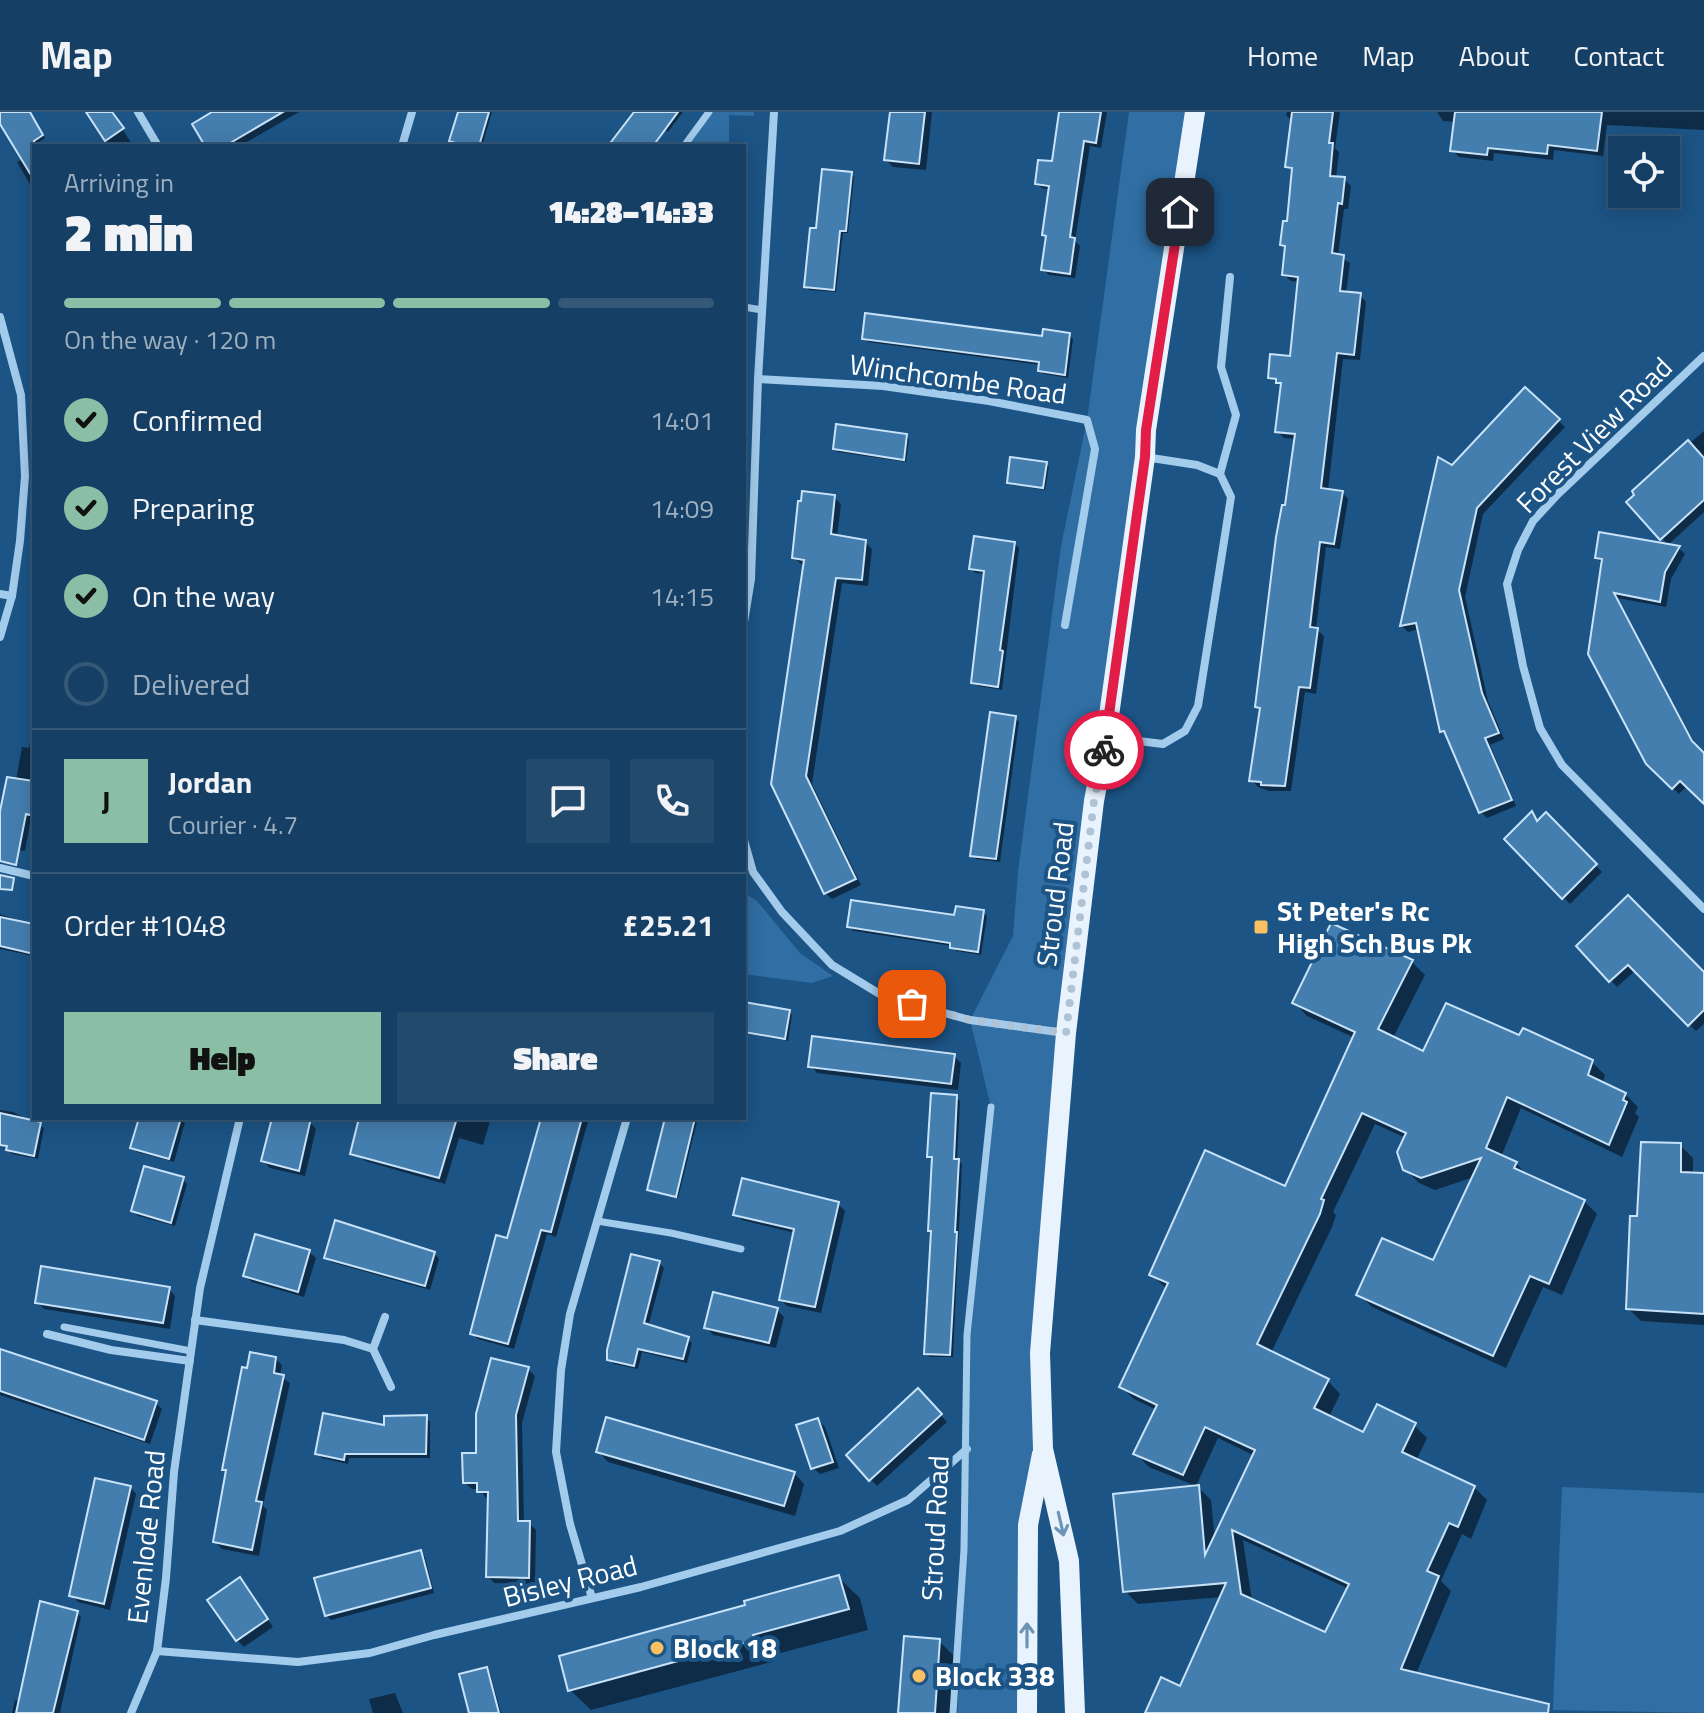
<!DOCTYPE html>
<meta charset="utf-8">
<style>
:root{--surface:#153f64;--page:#224a6d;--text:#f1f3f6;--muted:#9dafbf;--line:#345878;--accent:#8abfa5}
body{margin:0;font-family:"Titillium Web",sans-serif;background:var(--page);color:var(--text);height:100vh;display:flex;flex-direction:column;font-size:30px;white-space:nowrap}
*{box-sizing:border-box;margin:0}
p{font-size:26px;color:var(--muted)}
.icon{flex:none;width:44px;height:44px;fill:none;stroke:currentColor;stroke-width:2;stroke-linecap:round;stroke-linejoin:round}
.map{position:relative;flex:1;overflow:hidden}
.details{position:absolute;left:32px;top:32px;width:714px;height:976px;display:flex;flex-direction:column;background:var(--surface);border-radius:0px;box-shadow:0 4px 20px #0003,0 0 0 2px var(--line)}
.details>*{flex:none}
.fabs{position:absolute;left:1608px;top:24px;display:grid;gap:16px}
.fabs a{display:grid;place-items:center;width:72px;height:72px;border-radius:0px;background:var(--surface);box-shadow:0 4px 20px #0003,0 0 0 2px var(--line);font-size:40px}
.pin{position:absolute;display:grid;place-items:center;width:68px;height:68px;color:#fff;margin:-34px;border-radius:16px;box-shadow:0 4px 12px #0006}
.courier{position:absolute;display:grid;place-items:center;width:80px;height:80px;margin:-40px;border:6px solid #e11d48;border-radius:50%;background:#fff;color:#222;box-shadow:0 2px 10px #0007}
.summary em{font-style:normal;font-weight:800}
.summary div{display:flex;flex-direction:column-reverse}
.summary{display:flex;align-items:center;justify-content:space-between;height:136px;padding:0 32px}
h1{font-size:52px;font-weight:800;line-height:60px}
.bar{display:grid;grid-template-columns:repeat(4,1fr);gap:12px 8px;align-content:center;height:96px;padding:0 32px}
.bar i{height:10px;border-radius:6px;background:var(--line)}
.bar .current{background:var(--accent)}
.bar p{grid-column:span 4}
.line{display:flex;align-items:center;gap:20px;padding:0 32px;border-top:2px solid var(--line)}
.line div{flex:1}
.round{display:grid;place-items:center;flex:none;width:84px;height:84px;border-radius:0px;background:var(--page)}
ol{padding:0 32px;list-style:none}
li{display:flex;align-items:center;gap:24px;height:88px}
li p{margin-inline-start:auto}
li .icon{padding:8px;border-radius:50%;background:var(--accent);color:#111;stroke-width:4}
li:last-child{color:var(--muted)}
li i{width:44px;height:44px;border:4px solid var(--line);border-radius:50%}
.button{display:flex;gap:16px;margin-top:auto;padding:16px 32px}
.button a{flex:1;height:92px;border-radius:0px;background:var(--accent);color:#111;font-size:32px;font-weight:800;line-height:92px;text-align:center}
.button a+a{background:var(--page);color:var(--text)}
header{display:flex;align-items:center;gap:48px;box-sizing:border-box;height:112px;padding:0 40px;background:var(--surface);border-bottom:2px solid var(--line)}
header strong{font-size:38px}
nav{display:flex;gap:44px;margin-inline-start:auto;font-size:28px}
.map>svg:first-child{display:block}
</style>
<header>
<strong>Map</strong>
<nav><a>Home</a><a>Map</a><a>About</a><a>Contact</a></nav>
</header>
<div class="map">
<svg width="1704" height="1601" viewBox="0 0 1704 1601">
<rect width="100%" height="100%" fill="#1c5485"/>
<g fill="#306ea3">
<polygon points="713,0 754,0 754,4 729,3 729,34 688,34"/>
<polygon points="1129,0 1195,0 1094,689 1027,1455 1027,1601 953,1601 957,1549 967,1223 991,995 970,908 1013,824 1018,760 1061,434 1087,308"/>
<polygon points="744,781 757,789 800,841 833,864 812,871 744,862"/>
<polygon points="1562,1375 1704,1381 1704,1601 1553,1598"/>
</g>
<g fill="#0007" fill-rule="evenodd">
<polygon points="0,0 29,0 45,26 39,30 41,34 34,34 34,79 17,50 23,47 0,8"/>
<polygon points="88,0 112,0 133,34 109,34"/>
<polygon points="216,0 299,0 240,34 207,34"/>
<polygon points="460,0 492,0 482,34 462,34 451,29"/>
<polygon points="636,0 683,0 668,20 665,17 652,34 611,34"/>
<polygon points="892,0 932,0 926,58 893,55 886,48"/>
<polygon points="1068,0 1107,0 1101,36 1090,34 1075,129 1080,134 1075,166 1049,163 1043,157 1050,78 1042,76 1037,71 1054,51"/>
<polygon points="1287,0 1340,0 1335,36 1339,40 1336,66 1344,67 1351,74 1348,97 1344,97 1338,144 1350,151 1346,181 1360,183 1366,190 1360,248 1343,247 1328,379 1342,380 1348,387 1340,437 1326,435 1316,517 1324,524 1316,582 1305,580 1291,679 1269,679 1258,675 1251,668 1262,599 1257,595 1296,327 1284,326 1277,319 1283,275 1270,266 1291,246 1300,170 1291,169 1284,163 1287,137 1282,132 1289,112 1294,61 1288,54 1293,10 1286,3"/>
<polygon points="1437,0 1704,0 1704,18 1607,13 1603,44 1554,38 1553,48 1494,41 1493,49 1459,45 1452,38 1456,10 1443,9"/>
<polygon points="851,62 854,65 848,121 843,121 836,180 809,178 806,175 818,119"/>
<polygon points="1069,223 1073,227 1068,266 1044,262 1040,259 1041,253 868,230 864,226 1044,226"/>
<polygon points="1525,278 1565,315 1483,402 1465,485 1488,589 1504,627 1490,633 1516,694 1487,706 1481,700 1449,626 1442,619 1420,517 1408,520 1402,514 1439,348 1452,356"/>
<polygon points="1704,319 1704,400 1668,433 1629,390 1637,383 1634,379"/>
<polygon points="906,324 909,327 906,350 838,340 835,337"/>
<polygon points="1046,352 1049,355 1045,378 1012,373 1009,370"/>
<polygon points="834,385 841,392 837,425 865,430 872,437 868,474 842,471 812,672 861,773 832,787 825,781 773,672 805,453 801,452 794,446 803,391"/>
<polygon points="1601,422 1679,436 1685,442 1671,467 1666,495 1617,486 1698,637 1704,644 1704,689 1688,673 1679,682 1648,651 1603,452 1597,446"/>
<polygon points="1015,432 1019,436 1002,578 978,574 973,570 986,462 975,461 971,456"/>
<polygon points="1015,606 1019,610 1000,750 976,747 973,743"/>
<polygon points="34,611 34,707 31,706 25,739 0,735 0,700 16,668 22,635 29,636"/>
<polygon points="1532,702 1539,709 1546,703 1602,760 1570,792 1507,727"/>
<polygon points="983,800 987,804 981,843 956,839 952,834 854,819 849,815 956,805"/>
<polygon points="0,802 34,814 34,844 0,837"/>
<polygon points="1579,834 1704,861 1704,912 1696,919 1636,858 1617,875"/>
<path d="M1412 850 1425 863 1393 926 1424 942 1520 925 1592 950 1605 963 1602 972 1625 982 1638 995 1635 1001 1639 1005 1622 1045 1521 996 1501 1045 1516 1051 1528 1064 1584 1089 1597 1102 1562 1183 1543 1175 1506 1256 1372 1195 1359 1182 1434 1151 1474 1065 1435 1078 1419 1071 1405 1057 1406 1026 1375 1012 1333 1100 1336 1103 1332 1115 1271 1241 1328 1269 1340 1282 1329 1305 1364 1323 1414 1313 1427 1326 1416 1349 1474 1375 1487 1388 1471 1427 1462 1422 1441 1469 1451 1479 1416 1562 1518 1601H1147L1181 1576 1222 1485 1138 1492 1125 1479 1198 1375 1211 1388 1215 1428 1255 1344 1218 1326 1196 1374 1149 1355 1136 1342 1157 1298 1134 1287 1121 1275 1167 1177 1151 1162 1286 1076 1355 926 1307 904 1295 891ZM1243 1428 1349 1477 1326 1522 1252 1489Z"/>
<polygon points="744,892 790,900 792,903 788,929 744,921"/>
<polygon points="954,944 961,951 958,978 817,961 811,954"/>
<polygon points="956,985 960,989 957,1048 962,1052 953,1245 930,1245 926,1241 933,1121 930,1118 934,1048 930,1044"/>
<polygon points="0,998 13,1000 44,1016 38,1047 12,1042 7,1037 0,1035 16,1038 0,1031"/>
<polygon points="141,1006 186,1006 174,1050 137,1040 132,1035"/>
<polygon points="274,1006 292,1006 310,1010 316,1017 305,1064 270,1056 263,1049"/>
<polygon points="370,1006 491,1006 483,1033 459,1026 445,1072 365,1049 359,1043"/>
<polygon points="543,1006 589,1006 556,1125 547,1122 514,1237 478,1227 472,1221 508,1128"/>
<polygon points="667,1006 698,1006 678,1086 650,1077"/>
<polygon points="1680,1033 1693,1046 1693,1063 1704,1063 1704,1213 1641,1209 1628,1196"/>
<polygon points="182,1067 187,1072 175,1114 138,1104 133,1099"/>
<polygon points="838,1092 845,1099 821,1201 787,1194 781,1188 795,1121 742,1108 736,1102"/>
<polygon points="309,1140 316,1146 304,1185 252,1170 245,1164"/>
<polygon points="434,1141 439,1147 430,1178 331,1150 326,1145"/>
<polygon points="659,1151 664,1156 648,1215 688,1227 692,1231 687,1251 642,1240 638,1257 614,1252 609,1247"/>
<polygon points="169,1177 175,1184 170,1217 44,1197 37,1190"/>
<polygon points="777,1198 784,1205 776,1236 713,1223 707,1216"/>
<polygon points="0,1237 156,1291 162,1297 150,1332 0,1283"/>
<polygon points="275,1246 282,1253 280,1264 290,1271 263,1394 267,1398 259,1444 222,1437 215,1430 228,1361 224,1357"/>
<polygon points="528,1257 535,1264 522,1311 524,1411 529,1411 536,1418 535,1472 494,1471 488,1464 490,1386 486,1386 479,1377 472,1377 465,1371"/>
<polygon points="918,1279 947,1310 877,1374 848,1343"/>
<polygon points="426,1305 430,1310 430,1346 349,1346 348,1352 322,1346 317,1342"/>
<polygon points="818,1308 825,1315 839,1356 820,1362 813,1356"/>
<polygon points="598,1339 794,1361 804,1372 795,1404 608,1350"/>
<polygon points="130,1375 136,1382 110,1498 78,1490 71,1483"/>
<polygon points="420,1440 425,1445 434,1481 331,1508 326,1503"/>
<polygon points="839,1466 860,1486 868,1518 773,1543 775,1549 591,1598 570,1578 748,1495"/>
<polygon points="246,1475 273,1515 244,1535 237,1528"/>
<polygon points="77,1501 81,1505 60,1601 12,1601 15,1588 20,1589"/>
<polygon points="939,1529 960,1550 957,1601 900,1601"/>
<polygon points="486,1557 490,1561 501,1601 471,1601"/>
<polygon points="395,1581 403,1601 373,1601 369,1587"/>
</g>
<g fill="#447eae" stroke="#c8e2f8" stroke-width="2" fill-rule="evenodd">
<polygon points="0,0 30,0 43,23 34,29 34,68 0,12"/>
<polygon points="86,0 112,0 124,16 105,29"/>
<polygon points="212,0 283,0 225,34 205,34 192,12"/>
<polygon points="458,0 489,0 479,34 465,34 449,29"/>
<polygon points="634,0 678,0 653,34 608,34"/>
<polygon points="890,0 925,0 919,52 884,48"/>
<polygon points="1059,0 1101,0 1096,31 1084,29 1070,125 1075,126 1070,162 1041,158 1046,124 1042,123 1049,74 1035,72 1038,48 1052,49"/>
<polygon points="1292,0 1333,0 1329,31 1333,31 1330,64 1345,65 1342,92 1338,91 1332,141 1344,143 1340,179 1361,181 1354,243 1337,241 1321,376 1343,379 1334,432 1320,430 1310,515 1318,516 1310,576 1299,575 1285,674 1261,673 1261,670 1249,669 1260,596 1255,595 1276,425 1282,393 1285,393 1295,322 1275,320 1281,271 1276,271 1276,267 1268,266 1270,242 1290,244 1298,165 1282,163 1285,134 1280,133 1283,109 1287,109 1292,56 1285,55"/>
<polygon points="1455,0 1602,0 1597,39 1548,33 1547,42 1488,36 1487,43 1450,39"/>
<polygon points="822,57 852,60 846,119 840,119 834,178 804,175 810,116 816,116"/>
<polygon points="865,201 1042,224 1043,217 1070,221 1065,263 1038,259 1039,250 862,227"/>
<polygon points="1525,275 1560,307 1477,396 1459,478 1482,581 1499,621 1485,626 1512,688 1479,701 1444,619 1440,620 1416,511 1400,514 1438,345 1452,353"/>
<polygon points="836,312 907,322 904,348 833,337"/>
<polygon points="1688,328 1704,346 1704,388 1660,428 1626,390 1634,383 1632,379"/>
<polygon points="1010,345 1047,350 1043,376 1007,371"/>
<polygon points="802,379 835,383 831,422 866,428 862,468 836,466 806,664 856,767 824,782 771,672 804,448 792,446 798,389 801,389"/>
<polygon points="1599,420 1680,434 1665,460 1660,490 1614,481 1692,629 1704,641 1704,692 1680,669 1672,677 1646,652 1588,542 1602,447 1595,446"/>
<polygon points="974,424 1015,430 1000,538 1003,539 998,575 971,571 984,459 969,457"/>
<polygon points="990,600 1016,604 996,747 970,744"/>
<polygon points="7,665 34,669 34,704 26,702 16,753 0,749 0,699"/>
<polygon points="1532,699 1537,709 1546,700 1597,752 1562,787 1504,727"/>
<polygon points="0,763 14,766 12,778 0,777"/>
<polygon points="1628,783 1704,860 1704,898 1688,914 1628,853 1609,870 1576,834"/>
<polygon points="851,788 954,803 956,794 984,798 978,840 950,836 950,831 847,815"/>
<polygon points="0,805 34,812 34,842 0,834"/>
<path d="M1331 811 1413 848 1378 917 1423 939 1446 891 1519 923 1523 916 1593 948 1588 963 1626 981 1623 988 1627 990 1609 1033 1507 985 1486 1036 1517 1050 1514 1056 1585 1088 1549 1172 1530 1164 1493 1244 1356 1183 1382 1126 1433 1148 1481 1046 1421 1066 1403 1058 1397 1040 1406 1021 1362 1001 1321 1087 1324 1088 1320 1102 1257 1232 1329 1267 1314 1296 1363 1320 1377 1292 1416 1311 1402 1340 1475 1374 1458 1415 1449 1411 1427 1459 1439 1464 1401 1557 1549 1592 1548 1601H1145L1161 1565 1180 1574 1226 1471 1123 1480 1113 1382 1199 1373 1205 1443 1255 1338 1205 1315 1183 1363 1133 1342 1157 1293 1119 1275 1168 1171 1149 1163 1205 1038 1285 1074 1355 920 1292 891ZM1232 1418 1349 1472 1325 1520 1241 1482Z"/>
<polygon points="744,890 790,898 785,927 744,920"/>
<polygon points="812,924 955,942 951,972 808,955"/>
<polygon points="931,981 957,983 954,1047 959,1047 955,1120 957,1120 950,1243 924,1242 931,1119 928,1119 932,1045 927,1045"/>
<polygon points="0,1001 41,1010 34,1044 6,1038 7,1034 0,1033"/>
<polygon points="139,1006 181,1006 169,1047 130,1036"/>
<polygon points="272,1006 311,1006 299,1059 261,1049"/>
<polygon points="359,1006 457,1006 439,1066 350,1042"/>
<polygon points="541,1006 582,1006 551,1120 541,1118 508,1232 470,1222 496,1123 507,1126"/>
<polygon points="665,1006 695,1006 676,1085 647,1078"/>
<polygon points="1641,1030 1681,1031 1681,1060 1704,1061 1704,1202 1626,1197 1630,1104 1637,1104"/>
<polygon points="144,1054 184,1065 171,1111 131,1099"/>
<polygon points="742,1066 839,1090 815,1195 779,1188 794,1117 733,1103"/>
<polygon points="335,1108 435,1140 425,1174 324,1146"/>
<polygon points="255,1122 310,1138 298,1180 243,1164"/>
<polygon points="631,1142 660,1149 644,1211 689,1225 683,1247 638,1237 634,1254 607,1248 607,1238"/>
<polygon points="41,1154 170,1175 163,1211 35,1191"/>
<polygon points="713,1180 778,1196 769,1231 704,1216"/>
<polygon points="0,1237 157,1289 144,1328 0,1279"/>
<polygon points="250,1240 276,1245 274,1261 284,1263 256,1389 262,1390 252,1438 213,1430 226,1358 222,1358 242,1255 247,1256"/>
<polygon points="491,1246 529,1255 516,1303 518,1409 530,1409 529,1466 486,1465 488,1380 477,1380 477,1371 463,1371 462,1341 476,1341 476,1302"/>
<polygon points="918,1276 942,1302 869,1369 846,1343"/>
<polygon points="323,1301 384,1313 384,1304 427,1303 426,1342 345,1342 344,1348 315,1342"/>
<polygon points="606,1305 795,1360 784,1394 596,1340"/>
<polygon points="818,1306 833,1350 811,1357 796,1313"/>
<polygon points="95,1366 131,1374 104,1492 69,1484"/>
<polygon points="421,1438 431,1476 325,1504 314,1466"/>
<polygon points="839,1463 849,1497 753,1523 755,1528 568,1579 559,1544 745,1493 744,1489"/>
<polygon points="240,1465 268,1507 236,1529 207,1488"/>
<polygon points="40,1489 78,1499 53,1601 16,1601"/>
<polygon points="904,1524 940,1527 935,1601 898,1601"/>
<polygon points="487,1555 499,1601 469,1601 459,1562"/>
</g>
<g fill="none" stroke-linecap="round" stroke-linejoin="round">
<g stroke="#a3cbeb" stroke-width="7">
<polyline points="684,34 709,0"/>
<polyline points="744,195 762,198"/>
<polyline points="597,1109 671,1121 741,1137"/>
<polyline points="64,1215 191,1239"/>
<polyline points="953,1601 964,1438 967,1223 991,995"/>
</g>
<g stroke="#a3cbeb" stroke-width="8">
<polyline points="138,0 158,34"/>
<polyline points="402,34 412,0"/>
<polyline points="0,205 21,283 25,364 20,429 12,484 0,525"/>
<polyline points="1704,244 1558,382 1533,409 1518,438 1507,472 1523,554 1540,616 1562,653 1704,797"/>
<polyline points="758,267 883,274 989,289 1087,308 1095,337 1065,513"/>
<polyline points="1145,345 1197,353 1220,362"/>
<polyline points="0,482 12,484"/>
<polyline points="744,510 751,467 758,267 774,0"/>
<polyline points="1106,625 1163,632 1185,619 1198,594 1231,385 1220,362 1236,303 1221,255 1230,165"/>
<polyline points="744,728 753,760 782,800 832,853 883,884 970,908 1065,921"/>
<polyline points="0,756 34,764"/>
<polyline points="385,1205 373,1237 391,1275"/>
<polyline points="195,1208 344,1228 373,1237"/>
<polyline points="47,1222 111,1238 190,1249"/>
<polyline points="592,1486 570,1412 556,1340 561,1258 570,1202 627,1006"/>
<polyline points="157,1539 298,1550 370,1541 434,1523 641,1475 840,1419 908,1388 967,1337"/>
<polyline points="131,1601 157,1539 166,1466 174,1360 200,1176 240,1006"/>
</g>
<g stroke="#e8f3fe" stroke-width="20">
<polyline points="1027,1601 1028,1413 1042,1342"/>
<polyline points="1075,1601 1069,1449 1043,1337 1040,1241 1066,921 1094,689 1106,625 1145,345 1146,318 1195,0"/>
</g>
</g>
<defs><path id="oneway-shaft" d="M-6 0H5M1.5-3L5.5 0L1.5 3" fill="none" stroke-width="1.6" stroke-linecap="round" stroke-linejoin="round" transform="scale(2)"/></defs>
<g stroke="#6e94b5">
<use href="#oneway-shaft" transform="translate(1061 1412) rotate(77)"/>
<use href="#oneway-shaft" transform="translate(1027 1523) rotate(-90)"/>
</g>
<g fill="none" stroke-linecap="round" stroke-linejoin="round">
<polyline stroke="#b0c3d4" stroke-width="8" stroke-dasharray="0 14.4" points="912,892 970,908 1066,921 1094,689 1104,638"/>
<polyline stroke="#e11d48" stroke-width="10" points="1104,638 1145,345 1146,318 1180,100"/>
</g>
<g fill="#fbc061" stroke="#1c5485" stroke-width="3">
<rect x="1253" y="807" width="16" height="16" rx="4"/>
<circle cx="657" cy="1536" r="8"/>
<circle cx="919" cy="1564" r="8"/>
</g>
<g text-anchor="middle" stroke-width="8" stroke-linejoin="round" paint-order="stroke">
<g font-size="28" fill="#fff" stroke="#1c5485">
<text transform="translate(958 267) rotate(8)" y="10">Winchcombe Road</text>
<text transform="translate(1594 323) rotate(-45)" y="10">Forest View Road</text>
<text transform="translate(1055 782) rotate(-83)" y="10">Stroud Road</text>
<text transform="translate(935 1416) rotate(-87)" y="10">Stroud Road</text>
<text transform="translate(146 1425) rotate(-84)" y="10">Evenlode Road</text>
<text transform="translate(570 1469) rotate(-14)" y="10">Bisley Road</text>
</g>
<g font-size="28" font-weight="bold" fill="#fff" stroke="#1c5485" text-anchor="start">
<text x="1277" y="809">St Peter's Rc<tspan x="1277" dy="32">High Sch Bus Pk</tspan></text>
<text x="673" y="1546">Block 18</text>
<text x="935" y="1574">Block 338</text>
</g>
</g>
</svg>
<div class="fabs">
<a><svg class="icon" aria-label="locate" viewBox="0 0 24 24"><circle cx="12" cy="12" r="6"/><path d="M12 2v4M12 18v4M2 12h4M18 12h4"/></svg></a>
</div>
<div class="pin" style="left:912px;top:892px;background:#ea580c"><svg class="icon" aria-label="bag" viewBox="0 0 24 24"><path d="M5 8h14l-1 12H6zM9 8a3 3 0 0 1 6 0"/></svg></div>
<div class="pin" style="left:1180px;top:100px;background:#1f2937"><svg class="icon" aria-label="home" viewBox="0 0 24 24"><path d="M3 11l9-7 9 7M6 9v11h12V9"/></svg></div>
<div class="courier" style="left:1104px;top:638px"><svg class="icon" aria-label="bike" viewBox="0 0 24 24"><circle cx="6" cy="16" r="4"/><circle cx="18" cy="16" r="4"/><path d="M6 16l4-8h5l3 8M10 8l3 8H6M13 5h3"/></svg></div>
<section class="details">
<div class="summary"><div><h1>2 min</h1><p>Arriving in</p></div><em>14:28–14:33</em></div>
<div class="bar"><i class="current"></i><i class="current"></i><i class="current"></i><i></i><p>On the way · 120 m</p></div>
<ol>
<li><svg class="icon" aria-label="check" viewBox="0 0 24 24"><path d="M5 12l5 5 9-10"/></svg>Confirmed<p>14:01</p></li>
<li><svg class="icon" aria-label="check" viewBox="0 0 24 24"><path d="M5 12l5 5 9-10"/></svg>Preparing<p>14:09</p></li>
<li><svg class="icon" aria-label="check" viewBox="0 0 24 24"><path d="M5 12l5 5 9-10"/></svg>On the way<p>14:15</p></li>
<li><i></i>Delivered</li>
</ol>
<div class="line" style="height:144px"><b class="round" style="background:var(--accent);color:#111">J</b><div><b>Jordan</b><p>Courier · 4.7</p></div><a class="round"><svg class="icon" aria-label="chat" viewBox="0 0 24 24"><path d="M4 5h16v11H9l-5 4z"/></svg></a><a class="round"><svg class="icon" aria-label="phone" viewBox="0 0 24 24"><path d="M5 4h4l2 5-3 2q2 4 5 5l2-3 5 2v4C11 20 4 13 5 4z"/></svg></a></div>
<div class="line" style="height:104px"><div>Order #1048</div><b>£25.21</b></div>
<div class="button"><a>Help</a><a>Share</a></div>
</section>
</div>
